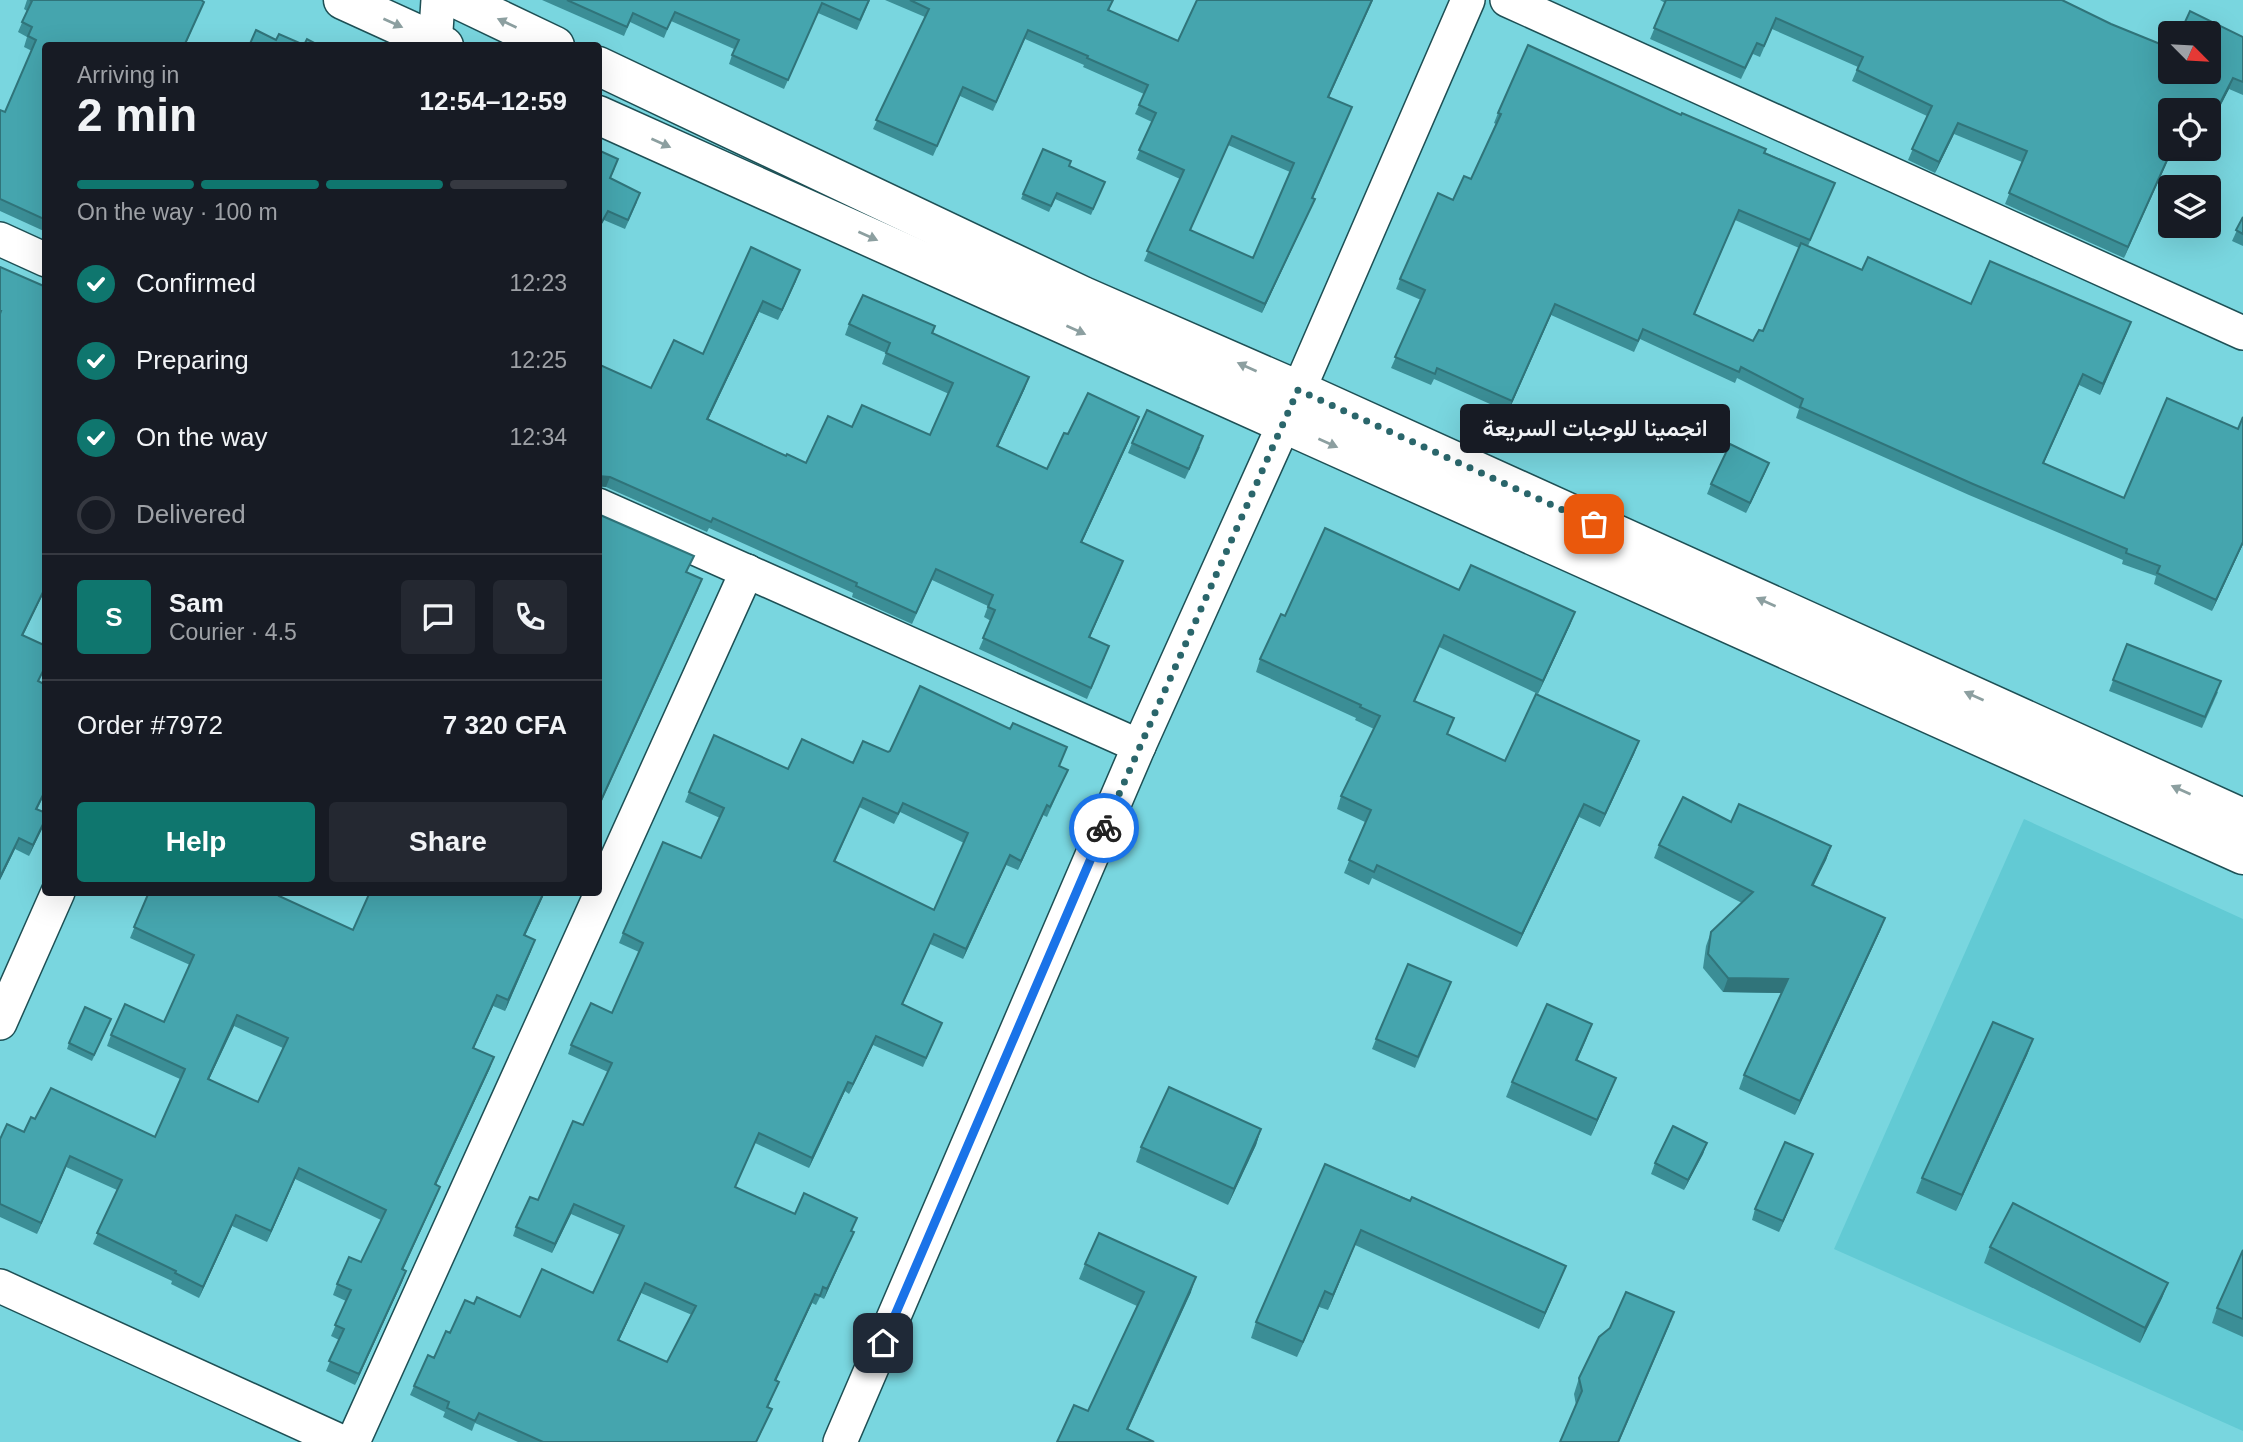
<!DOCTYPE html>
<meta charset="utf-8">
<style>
:root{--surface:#171b24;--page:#242831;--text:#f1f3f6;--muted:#9ea1a6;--line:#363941;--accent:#0f766e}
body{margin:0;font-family:Helvetica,Vazirmatn,sans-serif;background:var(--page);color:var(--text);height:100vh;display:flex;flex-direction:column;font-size:26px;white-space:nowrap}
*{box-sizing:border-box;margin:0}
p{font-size:23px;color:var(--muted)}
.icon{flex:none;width:38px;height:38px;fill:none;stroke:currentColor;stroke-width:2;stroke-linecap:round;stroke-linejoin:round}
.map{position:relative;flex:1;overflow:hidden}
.sheet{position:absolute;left:42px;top:42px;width:560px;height:854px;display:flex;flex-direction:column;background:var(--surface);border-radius:7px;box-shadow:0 7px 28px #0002}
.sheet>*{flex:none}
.needle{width:46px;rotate:114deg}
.controls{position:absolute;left:2158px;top:21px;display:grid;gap:14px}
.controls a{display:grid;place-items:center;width:63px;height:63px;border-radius:7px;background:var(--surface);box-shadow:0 7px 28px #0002;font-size:35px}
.pin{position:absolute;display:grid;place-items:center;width:60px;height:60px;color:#fff;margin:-30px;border-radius:14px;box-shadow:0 4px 10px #0006}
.courier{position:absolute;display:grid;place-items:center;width:70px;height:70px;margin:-35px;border:5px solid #1a73e8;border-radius:50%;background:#fff;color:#222;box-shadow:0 2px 9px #0007}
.bubble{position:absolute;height:49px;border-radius:7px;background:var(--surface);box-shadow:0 7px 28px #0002;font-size:23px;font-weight:600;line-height:49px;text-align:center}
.summary em{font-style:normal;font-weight:600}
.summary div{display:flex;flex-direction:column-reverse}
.summary{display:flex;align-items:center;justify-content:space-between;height:119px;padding:0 35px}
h1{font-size:46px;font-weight:600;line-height:52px}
.bar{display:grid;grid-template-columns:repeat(4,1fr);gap:10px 7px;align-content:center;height:84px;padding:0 35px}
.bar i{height:9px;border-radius:5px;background:var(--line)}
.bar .active{background:var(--accent)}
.bar p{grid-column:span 4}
.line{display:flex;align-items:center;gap:18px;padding:0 35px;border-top:2px solid var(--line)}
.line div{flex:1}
.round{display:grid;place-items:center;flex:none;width:74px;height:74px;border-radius:7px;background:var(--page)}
ol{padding:0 35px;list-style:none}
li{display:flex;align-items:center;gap:21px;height:77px}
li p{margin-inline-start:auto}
li .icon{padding:7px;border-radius:50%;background:var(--accent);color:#fff;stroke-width:4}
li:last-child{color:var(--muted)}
li i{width:38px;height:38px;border:4px solid var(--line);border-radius:50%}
.cta{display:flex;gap:14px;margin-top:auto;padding:14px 35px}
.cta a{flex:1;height:80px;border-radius:7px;background:var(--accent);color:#fff;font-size:28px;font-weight:600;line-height:80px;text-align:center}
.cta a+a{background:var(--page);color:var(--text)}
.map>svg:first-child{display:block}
</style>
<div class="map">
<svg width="2243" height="1442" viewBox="0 0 2243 1442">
<rect width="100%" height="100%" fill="#79d6df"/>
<polygon fill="#62cad4" points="2024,819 2243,919 2243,1431 1834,1249"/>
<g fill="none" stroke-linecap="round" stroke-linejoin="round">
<defs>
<g id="minor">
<polyline points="1507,0 2243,333"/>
<polyline points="435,46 438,0"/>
<polyline points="0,239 46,260"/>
<polyline points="598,505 1139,746"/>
<polyline points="0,1023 58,892"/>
<polyline points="0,1286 342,1442"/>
<polyline points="353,1442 747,571"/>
<polyline points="840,1442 1139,746 1284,424 1468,0"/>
</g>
<g id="tertiary">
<polyline points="343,0 444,46"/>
<polyline points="459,0 555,46"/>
<polyline points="598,66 1083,296 1298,390 2243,818"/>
<polyline points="598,115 2243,855"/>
</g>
</defs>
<use href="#minor" stroke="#1e5055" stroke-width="36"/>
<use href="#tertiary" stroke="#1e5055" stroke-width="41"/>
<use href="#minor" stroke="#fff" stroke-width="33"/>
<use href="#tertiary" stroke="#fff" stroke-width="38"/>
</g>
<g fill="#3b8e96" fill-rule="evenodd">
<polygon points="27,0 201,0 204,2 185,46 46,46 46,232 0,211 0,110 5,112 32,51 24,47 27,37 18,32 27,11 24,9"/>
<polygon points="542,0 870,0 857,30 818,13 784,89 729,64 734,49 671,21 664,38 630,22 624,36"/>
<path d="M885 0H1113L1109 10 1178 41 1329 97 1348 117 1313 198 1315 199 1311 208 1262 313 1144 261 1180 179 1136 159 1152 122 1135 114 1144 94 1083 67 1084 65 1025 39 993 111 960 96 933 156 873 129 925 17ZM1228 145 1290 172 1253 258 1190 231Z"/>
<polygon points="1660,0 2062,0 2170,72 2243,37 2243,95 2229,89 2210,126 2208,125 2208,110 2170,110 2170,149 2124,258 2005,204 2022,162 1954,134 1935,173 1908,160 1927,116 1852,81 1858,67 1772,29 1760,57 1753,54 1741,79 1650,39 1665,3"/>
<path d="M1498 113 1681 115 1835 183 1808 246 1862 270 1971 304 2131 322 2100 395 2079 385 2044 463 2124 498 2243 544 2212 611 2154 584 2156 576 2122 564 2123 560 1969 495 1796 418 1799 409 1737 378 1735 383 1640 339 1634 352 1551 315 1508 412 1434 379 1431 385 1391 368 1421 300 1396 289 1400 279 1453 200 1471 179 1496 124 1494 123ZM1735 220 1799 248 1763 331 1753 341 1695 314Z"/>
<polygon points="598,150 615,168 610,179 637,202 625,229 604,220 598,231"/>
<polygon points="1069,166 1105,182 1091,215 1055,199 1049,212 1021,199 1023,194"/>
<polygon points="2243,217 2243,246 2232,241"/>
<polygon points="751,247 796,281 778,320 759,312 708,420 786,456 806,463 852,427 930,435 949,394 882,364 886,353 845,335 849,324 935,326 933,333 1025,388 998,447 1047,469 1068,434 1135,428 1082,542 1123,561 1090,637 1105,657 1087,699 979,649 991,621 984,617 988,606 932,580 912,624 852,597 853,593 709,528 707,532 606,487 598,486 651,388 703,354"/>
<polygon points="0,267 23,636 39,682 46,791 37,810 46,819 29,856 15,849 0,880"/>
<polygon points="1132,443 1200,447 1185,479 1128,453"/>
<polygon points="1769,463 1765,473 1746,513 1707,494 1711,484"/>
<polygon points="1459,590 1575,612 1570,625 1538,694 1439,647 1415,701 1448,734 1505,761 1639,741 1634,754 1600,827 1579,817 1517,947 1372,878 1369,885 1344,873 1365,822 1337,809 1341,796 1374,729 1355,720 1356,718 1256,672 1260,659"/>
<polygon points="2127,644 2218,692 2202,728 2109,691"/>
<path d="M1010 729 1067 747 1059 766 1068 770 1047 817 1043 815 1018 870 1006 865 963 959 930 944 903 1004 942 1023 923 1067 873 1045 849 1094 845 1091 809 1168 755 1143 735 1187 795 1214 854 1232 824 1299 820 1297 816 1305 812 1303 776 1381 775 1391 768 1408 772 1409 757 1442H518L475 1423 472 1431 443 1417 445 1412 410 1395 414 1386 450 1333 474 1304 520 1317 593 1293 620 1235 571 1214 552 1253 513 1236 516 1227 538 1200 583 1125 608 1072 568 1054 571 1045 612 1013 639 952 619 943 623 933 701 858 720 818 685 802 689 792 788 769 853 763 888 752ZM859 807 894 824 900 812 964 843 934 910 835 862ZM641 1293 692 1315 667 1362 619 1340Z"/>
<polygon points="1731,822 1831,846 1826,860 1813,885 1885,918 1880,931 1795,1115 1739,1089 1744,1075 1781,993 1723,992 1703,968 1706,946 1711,932 1742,903 1654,858 1659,845"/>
<path d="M149 892H282L280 897 353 930 370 892H545L525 936 531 951 505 1011 493 1006 474 1048 494 1057 490 1068 436 1185V1197L403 1270 406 1271 402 1282 355 1385 326 1371 339 1340 331 1336 346 1301 333 1295 337 1284 361 1262 381 1220 295 1179 267 1242 232 1226 199 1298 171 1284 172 1281 93 1244 117 1190 66 1167 37 1234 0 1217V1139L24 1132 35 1119 155 1137 180 1079 107 1046 111 1035 164 1022 190 965 130 938ZM234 1026 283 1048 258 1102 209 1079Z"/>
<polygon points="1447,993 1415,1068 1372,1049 1376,1039"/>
<polygon points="111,1019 92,1061 67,1049 69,1043"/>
<polygon points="1592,1024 1577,1060 1610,1093 1591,1136 1506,1097 1512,1082"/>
<polygon points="2033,1039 2027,1055 1956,1211 1916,1193 1922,1178"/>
<polygon points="1261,1129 1256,1145 1228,1205 1136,1162 1141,1147"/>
<polygon points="1707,1143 1703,1154 1684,1190 1651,1174 1655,1163"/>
<polygon points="1813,1154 1779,1232 1752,1220 1755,1209"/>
<polygon points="1325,1164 1566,1266 1539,1329 1355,1245 1328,1310 1319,1307 1297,1357 1251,1338 1256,1322"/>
<polygon points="1990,1247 2168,1283 2162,1298 2140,1343 1984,1263"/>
<polygon points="2243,1250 2243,1337 2212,1323 2217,1308"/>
<polygon points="1085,1264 1191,1292 1128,1430 1088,1411 1137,1306 1079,1279"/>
<polygon points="1674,1312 1668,1328 1576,1405 1574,1394 1579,1378"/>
</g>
<g fill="#30747a">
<polygon points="1372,0 1373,0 1325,106 1328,97"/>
<polygon points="2233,78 2229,89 2210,126 2214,115"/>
<polygon points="1958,123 1954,134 1935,173 1939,162"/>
<polygon points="2172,149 2173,149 2124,258 2128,247"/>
<polygon points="1315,199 1311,208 1262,313 1265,304"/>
<polygon points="800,270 796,281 778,320 782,310"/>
<polygon points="763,301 759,312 703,430 707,419"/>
<polygon points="1555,304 1551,315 1508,412 1512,401"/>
<polygon points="2131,322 2127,333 2100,395 2103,384"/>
<polygon points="2083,374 2079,385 2039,473 2043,463"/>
<polygon points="1029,377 1025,388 993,457 997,446"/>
<polygon points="1139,417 1135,428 1077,553 1081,542"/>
<polygon points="1769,463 1765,473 1746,513 1750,503"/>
<polygon points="598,476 610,477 606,487 598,486"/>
<polygon points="2243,542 2243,544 2212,611 2216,600"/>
<polygon points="1123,561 1119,572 1085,648 1089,637"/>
<polygon points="702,579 698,590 598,809 598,807"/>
<polygon points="46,586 46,588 18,646 22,635"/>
<polygon points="1575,612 1570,625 1538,694 1543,681"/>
<polygon points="1639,741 1634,754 1600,827 1605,814"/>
<polygon points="1584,804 1579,817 1517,947 1522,934"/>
<polygon points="1047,805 1043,815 1018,870 1021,861"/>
<polygon points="46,818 44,825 29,856 33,845"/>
<polygon points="19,838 15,849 0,880 0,877"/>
<polygon points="1831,846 1826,860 1807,899 1812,885"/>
<polygon points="1010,855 1006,865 963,959 966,949"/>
<polygon points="544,892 545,892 520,946 524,935"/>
<polygon points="1885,918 1880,931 1795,1115 1800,1101"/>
<polygon points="535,940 531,951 505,1011 508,1000"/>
<polygon points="1728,978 1788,979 1783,993 1723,992"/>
<polygon points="497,995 493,1006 469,1058 473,1048"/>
<polygon points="237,1015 234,1026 204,1090 208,1079"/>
<polygon points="1592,1024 1586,1040 1571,1075 1576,1060"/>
<polygon points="876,1036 873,1045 849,1094 853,1084"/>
<polygon points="2033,1039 2027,1055 1956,1211 1962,1195"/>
<polygon points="494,1057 490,1068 431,1195 435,1184"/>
<polygon points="1616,1078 1610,1093 1591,1136 1597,1120"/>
<polygon points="848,1082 845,1091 809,1168 812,1158"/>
<polygon points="1261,1129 1256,1145 1228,1205 1234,1189"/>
<polygon points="1707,1143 1703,1154 1684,1190 1688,1180"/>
<polygon points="1813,1154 1809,1164 1779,1232 1783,1221"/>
<polygon points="70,1156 66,1167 37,1234 41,1223"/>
<polygon points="299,1168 295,1179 267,1242 271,1231"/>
<polygon points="440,1187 436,1197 398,1280 402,1269"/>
<polygon points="574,1204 571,1214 552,1253 555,1244"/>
<polygon points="236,1215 232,1226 199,1298 203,1287"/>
<polygon points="1361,1230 1355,1245 1328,1310 1333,1295"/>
<polygon points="854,1232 850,1241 824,1299 827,1289"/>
<polygon points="1566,1266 1560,1281 1539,1329 1545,1313"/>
<polygon points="406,1271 402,1282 355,1385 359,1374"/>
<polygon points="1196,1277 1191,1292 1122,1442 1127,1429"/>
<polygon points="645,1283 641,1293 615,1349 618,1340"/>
<polygon points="2168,1283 2162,1298 2140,1343 2145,1328"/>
<polygon points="1325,1291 1319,1307 1297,1357 1303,1342"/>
<polygon points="815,1294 812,1303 771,1390 775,1380"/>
<polygon points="1674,1312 1668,1328 1619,1442 1618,1442"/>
</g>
<g fill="#45a5ae" stroke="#30747a" stroke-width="2" fill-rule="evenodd">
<polygon points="30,0 201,0 204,2 184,46 46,46 46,220 0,199 0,110 5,112 36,40 28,36 32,27 22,22 32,1"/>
<polygon points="567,0 869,0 860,20 822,3 788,80 732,55 739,40 675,12 667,29 633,13 627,27"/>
<path d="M910 0H1113L1108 10 1178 41 1197 0H1372L1328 97 1352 107 1312 198 1315 199 1265 304 1147 251 1184 170 1139 150 1156 113 1139 105 1148 85 1087 58 1088 56 1028 30 996 102 963 87 937 146 876 120 929 9ZM1232 136 1294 163 1253 258 1190 230Z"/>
<polygon points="1666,0 2062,0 2111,24 2170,48 2170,72 2208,72 2208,33 2180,33 2190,11 2243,37 2243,82 2233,78 2214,115 2208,112 2208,110 2204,110 2192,105 2190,110 2170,110 2170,149 2172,149 2128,247 2009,193 2027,151 1958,123 1939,162 1912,149 1932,106 1857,70 1863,57 1776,18 1764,46 1757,43 1745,68 1654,28"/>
<polygon points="256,30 276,40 279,34 304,45 307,39 320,46 249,46"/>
<polygon points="1528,45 1681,115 1682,113 1766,149 1764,153 1835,183 1810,240 1739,210 1694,314 1753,341 1759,330 1763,331 1801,243 1862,270 1868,257 1971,304 1990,261 2131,322 2103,384 2083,374 2043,463 2124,498 2167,398 2238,429 2243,417 2243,542 2216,600 2157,573 2160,566 2126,553 2127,549 1973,484 1800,407 1803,399 1741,367 1739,372 1643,329 1638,341 1555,304 1512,401 1437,368 1435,374 1395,357 1425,290 1400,279 1438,193 1453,200 1464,176 1471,179 1501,114 1498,113"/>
<polygon points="1043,149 1071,161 1069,166 1105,182 1093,209 1057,193 1051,206 1023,194"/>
<polygon points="598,150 618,159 610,178 640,193 628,220 608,211 598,229"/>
<polygon points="2243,217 2243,234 2236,230"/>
<polygon points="751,247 800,270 782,310 763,301 707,419 786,456 787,454 806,463 828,416 852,427 862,405 930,435 953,383 886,353 890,343 849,324 863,295 935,326 932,333 1029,377 997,446 1047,469 1064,433 1068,434 1088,393 1139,417 1081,542 1123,561 1089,637 1109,646 1091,688 983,638 995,610 988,607 993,595 936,569 916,613 856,586 857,583 713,518 711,522 610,477 598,476 598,364 651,388 674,340 703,354"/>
<polygon points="0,267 46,287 46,586 22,635 46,646 46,665 38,681 46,685 46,789 36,809 46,813 46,818 33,845 19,838 0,877 0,314 1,311 0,311"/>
<polygon points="598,326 601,327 601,339 598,346"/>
<polygon points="1147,410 1203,436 1189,469 1132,443"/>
<polygon points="1730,444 1769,463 1750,503 1711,484"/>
<polygon points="598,514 694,556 686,572 702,579 598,807"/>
<polygon points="1325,528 1459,590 1471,565 1575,612 1543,681 1444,635 1414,701 1454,718 1447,734 1505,761 1536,694 1639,741 1605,814 1584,804 1522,934 1377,865 1374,872 1349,860 1371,810 1341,796 1380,716 1360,707 1361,705 1260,659 1281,614 1285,616"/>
<polygon points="2127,644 2221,681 2205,717 2113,680"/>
<path d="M920 686 1010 729 1013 723 1067 747 1059 766 1068 770 1050 807 1047 805 1021 861 1010 855 966 949 934 934 902 1004 942 1023 926 1058 876 1036 853 1084 848 1082 812 1158 759 1133 735 1187 795 1214 804 1193 857 1218 851 1231 854 1232 827 1289 823 1287 820 1296 815 1294 775 1380 779 1382 767 1407 772 1409 756 1442H543L479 1413 475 1421 447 1408 449 1402 414 1386 428 1355 434 1358 446 1331 450 1333 465 1300 474 1304 477 1297 520 1317 542 1269 593 1293 624 1226 574 1204 555 1244 516 1227 530 1197 538 1200 573 1121 583 1125 612 1063 571 1045 591 1003 612 1013 643 943 623 933 663 842 701 858 724 808 689 792 714 735 788 769 802 739 853 763 863 741 888 752 890 751ZM863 798 898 814 903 803 968 833 934 910 834 861ZM645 1283 696 1306 667 1362 618 1340Z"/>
<polygon points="1683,797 1731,822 1739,804 1831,846 1812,885 1885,918 1800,1101 1744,1075 1788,979 1728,978 1708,954 1711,932 1753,892 1659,845"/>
<path d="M149 892H281L279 896 353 930 370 892H544L524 935 535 940 508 1000 497 995 473 1048 494 1057 435 1184 440 1187 402 1269 406 1271 359 1374 329 1361 344 1329 335 1325 351 1290 337 1284 349 1257 361 1262 386 1210 299 1168 271 1231 236 1215 203 1287 175 1273 176 1271 97 1233 122 1180 70 1156 41 1223 0 1204V1139L7 1124 24 1132 31 1117 35 1119 51 1088 155 1137 185 1069 111 1035 125 1004 164 1022 194 955 134 927ZM237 1015 288 1038 258 1102 208 1079Z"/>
<polygon points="1408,964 1451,982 1418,1057 1376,1039"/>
<polygon points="1547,1004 1592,1024 1576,1060 1616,1078 1597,1120 1512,1082"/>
<polygon points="85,1007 111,1019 94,1055 69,1043"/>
<polygon points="1993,1022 2033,1039 1962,1195 1922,1178"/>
<polygon points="1169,1087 1261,1129 1234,1189 1141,1147"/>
<polygon points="1673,1126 1707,1143 1688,1180 1655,1163"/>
<polygon points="1785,1142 1813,1154 1783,1221 1755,1209"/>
<polygon points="1325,1164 1410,1201 1412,1197 1566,1266 1545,1313 1361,1230 1333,1295 1325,1291 1303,1342 1256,1322"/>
<polygon points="2013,1203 2168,1283 2145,1328 1990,1247"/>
<polygon points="1099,1233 1196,1277 1127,1429 1154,1442 1057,1442 1074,1405 1088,1411 1144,1292 1085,1264"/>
<polygon points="2243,1250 2243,1319 2217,1308"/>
<polygon points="1626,1292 1674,1312 1618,1442 1560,1442 1582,1391 1579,1378 1599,1337 1610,1328"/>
</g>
<defs><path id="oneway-solid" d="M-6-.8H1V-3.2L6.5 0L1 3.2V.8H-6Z" transform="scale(1.75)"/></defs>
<g fill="#8c9fa0">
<use href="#oneway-solid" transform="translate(393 23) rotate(24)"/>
<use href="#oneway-solid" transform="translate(507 23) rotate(-155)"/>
<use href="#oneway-solid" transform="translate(661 143) rotate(24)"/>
<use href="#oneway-solid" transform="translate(868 236) rotate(24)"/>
<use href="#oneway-solid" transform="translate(1076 330) rotate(24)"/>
<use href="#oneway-solid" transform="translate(1247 367) rotate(-156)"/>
<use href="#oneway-solid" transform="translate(1328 443) rotate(24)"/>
<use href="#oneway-solid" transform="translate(1766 602) rotate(-156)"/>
<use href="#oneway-solid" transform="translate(1974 696) rotate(-156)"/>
<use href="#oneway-solid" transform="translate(2181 790) rotate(-156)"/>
</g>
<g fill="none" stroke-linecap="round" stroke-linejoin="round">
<polyline stroke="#2a666b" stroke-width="7" stroke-dasharray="0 12.6" points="1104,828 1298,390 1594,524"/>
<polyline stroke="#1a73e8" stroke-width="9" points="883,1343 1104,828"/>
</g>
</svg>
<div class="controls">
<a><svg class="needle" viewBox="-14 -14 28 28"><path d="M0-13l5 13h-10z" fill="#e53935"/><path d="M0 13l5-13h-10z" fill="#9ea1a6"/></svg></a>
<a><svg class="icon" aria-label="locate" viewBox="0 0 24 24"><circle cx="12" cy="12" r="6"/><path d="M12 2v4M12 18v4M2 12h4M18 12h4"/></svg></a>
<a><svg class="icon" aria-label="layers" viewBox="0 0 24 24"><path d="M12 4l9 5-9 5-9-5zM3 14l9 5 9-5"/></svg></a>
</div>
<div class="pin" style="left:1594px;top:524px;background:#ea580c"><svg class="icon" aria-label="bag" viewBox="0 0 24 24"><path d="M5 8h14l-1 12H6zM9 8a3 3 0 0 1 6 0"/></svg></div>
<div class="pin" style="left:883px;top:1343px;background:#1f2937"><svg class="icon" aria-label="home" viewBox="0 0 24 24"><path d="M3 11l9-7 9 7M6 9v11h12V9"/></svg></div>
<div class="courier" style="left:1104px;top:828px"><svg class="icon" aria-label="bike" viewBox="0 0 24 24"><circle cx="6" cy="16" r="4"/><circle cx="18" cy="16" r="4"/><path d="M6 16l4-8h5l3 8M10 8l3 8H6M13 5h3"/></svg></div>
<div class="bubble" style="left:1460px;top:404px;width:270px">انجمينا للوجبات السريعة</div>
<section class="sheet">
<div class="summary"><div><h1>2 min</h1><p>Arriving in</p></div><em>12:54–12:59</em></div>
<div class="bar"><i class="active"></i><i class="active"></i><i class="active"></i><i></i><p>On the way · 100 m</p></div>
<ol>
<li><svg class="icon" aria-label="check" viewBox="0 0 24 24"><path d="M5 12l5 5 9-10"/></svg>Confirmed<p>12:23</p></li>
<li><svg class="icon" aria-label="check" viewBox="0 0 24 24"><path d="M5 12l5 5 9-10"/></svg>Preparing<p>12:25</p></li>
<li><svg class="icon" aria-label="check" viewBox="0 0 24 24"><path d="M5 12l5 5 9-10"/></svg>On the way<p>12:34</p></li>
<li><i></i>Delivered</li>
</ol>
<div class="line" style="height:126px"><b class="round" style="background:var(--accent);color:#fff">S</b><div><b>Sam</b><p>Courier · 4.5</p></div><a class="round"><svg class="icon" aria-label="chat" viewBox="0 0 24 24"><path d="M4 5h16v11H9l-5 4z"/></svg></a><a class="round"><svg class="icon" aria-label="phone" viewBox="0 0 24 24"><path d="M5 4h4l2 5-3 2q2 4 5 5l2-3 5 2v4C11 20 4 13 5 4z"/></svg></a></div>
<div class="line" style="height:91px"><div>Order #7972</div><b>7 320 CFA</b></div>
<div class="cta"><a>Help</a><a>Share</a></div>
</section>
</div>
